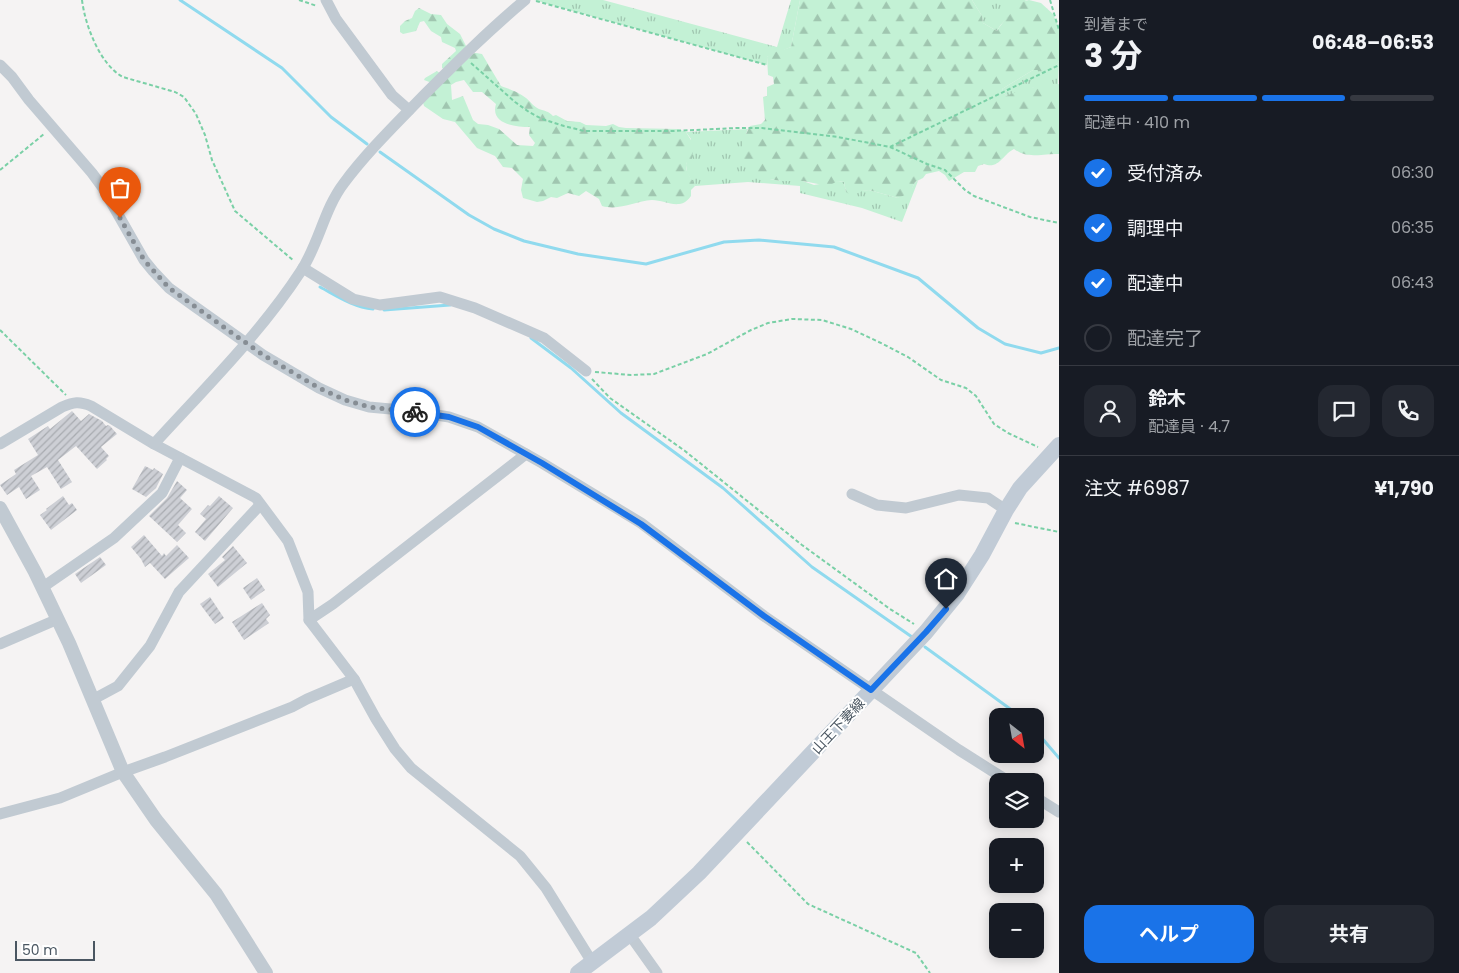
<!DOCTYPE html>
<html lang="ja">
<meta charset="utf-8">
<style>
:root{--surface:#171b24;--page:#242831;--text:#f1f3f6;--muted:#9ea1a6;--line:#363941;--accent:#1a73e8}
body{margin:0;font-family:Poppins,"Noto Sans JP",sans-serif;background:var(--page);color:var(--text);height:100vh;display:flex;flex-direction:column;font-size:19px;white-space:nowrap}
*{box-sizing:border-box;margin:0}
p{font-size:16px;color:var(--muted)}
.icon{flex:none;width:28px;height:28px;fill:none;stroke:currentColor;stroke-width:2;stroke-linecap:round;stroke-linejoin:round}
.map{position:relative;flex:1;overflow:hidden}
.sheet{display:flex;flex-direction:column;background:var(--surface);width:400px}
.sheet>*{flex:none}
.needle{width:32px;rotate:149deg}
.fabs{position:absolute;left:989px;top:708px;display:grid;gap:10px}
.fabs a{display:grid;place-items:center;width:55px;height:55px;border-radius:10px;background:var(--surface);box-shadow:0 2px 12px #0003;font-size:25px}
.scale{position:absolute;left:15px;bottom:12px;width:80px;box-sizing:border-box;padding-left:5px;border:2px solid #4a5661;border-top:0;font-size:14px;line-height:18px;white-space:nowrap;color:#4a5661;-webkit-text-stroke:4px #fff;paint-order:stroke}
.pin{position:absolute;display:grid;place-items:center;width:42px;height:42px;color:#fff;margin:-51px -21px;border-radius:50% 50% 50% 0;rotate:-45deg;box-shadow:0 0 5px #0007}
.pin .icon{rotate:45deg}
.courier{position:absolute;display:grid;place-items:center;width:50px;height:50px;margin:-25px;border:4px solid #1a73e8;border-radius:50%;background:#fff;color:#222;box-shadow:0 1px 6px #0007}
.head em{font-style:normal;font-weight:700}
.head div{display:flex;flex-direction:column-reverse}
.head{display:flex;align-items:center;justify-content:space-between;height:85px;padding:0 25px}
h1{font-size:32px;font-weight:700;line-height:38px}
.bar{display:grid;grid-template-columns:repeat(4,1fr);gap:8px 5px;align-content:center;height:60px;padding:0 25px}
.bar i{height:6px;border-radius:4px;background:var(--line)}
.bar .current{background:var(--accent)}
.bar p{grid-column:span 4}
.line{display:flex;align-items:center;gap:12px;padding:0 25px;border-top:1px solid var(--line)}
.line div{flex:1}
.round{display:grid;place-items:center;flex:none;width:52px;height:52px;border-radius:15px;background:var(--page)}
ol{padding:0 25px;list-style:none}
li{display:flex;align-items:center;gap:15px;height:55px}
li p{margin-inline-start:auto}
li .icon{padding:5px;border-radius:50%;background:var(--accent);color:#fff;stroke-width:4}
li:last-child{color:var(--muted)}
li i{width:28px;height:28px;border:2px solid var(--line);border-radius:50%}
.cta{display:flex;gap:10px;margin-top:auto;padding:10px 25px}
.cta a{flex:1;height:58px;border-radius:15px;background:var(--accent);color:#fff;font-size:20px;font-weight:700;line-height:58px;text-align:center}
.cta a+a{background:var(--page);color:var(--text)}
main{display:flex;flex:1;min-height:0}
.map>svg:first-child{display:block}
</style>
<main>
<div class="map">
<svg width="1059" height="973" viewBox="0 0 1059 973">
<defs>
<pattern id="grass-tufts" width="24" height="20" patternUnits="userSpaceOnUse" patternTransform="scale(1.25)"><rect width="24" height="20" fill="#c3f1d5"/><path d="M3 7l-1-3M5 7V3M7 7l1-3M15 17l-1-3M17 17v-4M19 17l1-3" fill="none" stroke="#a0c6b0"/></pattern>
<pattern id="forest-firs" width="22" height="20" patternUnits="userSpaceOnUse" patternTransform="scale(1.25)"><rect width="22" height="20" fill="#c3f1d5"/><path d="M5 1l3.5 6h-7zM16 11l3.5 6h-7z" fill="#a0c6b0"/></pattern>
<pattern id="building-hatch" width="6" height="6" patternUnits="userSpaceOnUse" patternTransform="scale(1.25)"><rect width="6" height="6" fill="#cdcfd5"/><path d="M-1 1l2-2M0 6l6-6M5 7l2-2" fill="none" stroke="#a8abb0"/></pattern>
</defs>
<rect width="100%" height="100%" fill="#f5f3f3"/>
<g fill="url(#grass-tufts)">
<polygon points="534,0 603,0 777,47 791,0 800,0 791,47 767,57 767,65"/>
<path d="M972 0H1027C1017 3 1015 11 1008 18 1003 22 1001 24 997 31L983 23 982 16Z"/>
<polygon points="1059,61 1058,85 1050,87 1035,87 1006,96 1002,89 1033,70 1053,70"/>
<polygon points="748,129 746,134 770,179 781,181 803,181 814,185 838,181 844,182 846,192 869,190 898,198 912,188 915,182 918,181 902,222 862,208 800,193 800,186 748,182 695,186 687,173 686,165 691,139 686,132"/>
</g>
<g fill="url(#forest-firs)" fill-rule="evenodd">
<path d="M800 0H972L982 16 983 23 997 31C1003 21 1013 11 1020 2L1029 0 1041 3 1053 14 1059 28V61L1053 70 1043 76 1038 70H1033L1002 89 1006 96C1015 92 1024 89 1034 87 1043 86 1051 87 1059 84V154C1041 153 1029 160 1014 149 1003 154 999 170 984 164L978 166 975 172H964L949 181 945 175 939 171 926 174 923 178 915 182 910 193 898 198 869 190 862 191 852 196 846 192 844 182 838 181 828 186 803 181H781L770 179 762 180C739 163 736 153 750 126L761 124 765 120 763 97 767 96V87L774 84 773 77 768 75 767 57C776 50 781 51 791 47Z"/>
<path d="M419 8 431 14 441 15 447 24 460 34 470 54 476 53 482 54 501 86C511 90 517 91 526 98 530 101 534 107 539 109 545 111 548 111 553 116L556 115 567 121 580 122 586 125 606 126 613 124 619 127 626 128 678 129 686 132 694 145 692 159 687 162C683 171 692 178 695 186L691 190V196C688 200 684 204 679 204 670 205 661 200 652 200 635 201 620 211 602 206L599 199 586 191 579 196 568 193 557 198 551 197 543 201 537 202 523 198 521 190 523 179 512 168 503 167 495 156 477 148 455 122 443 119 424 106 422 99 432 83 424 80 425 78 437 71 441 74 446 70 442 68V64L456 51 455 48 442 42 441 37 431 31 424 21 420 22 416 31 403 34 400 32V26L405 21 412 18 415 11ZM464 80 473 92H482L496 104C490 124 514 127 530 127L529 135 535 143 533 146 517 145 499 129 488 125 478 124 473 120 463 96 452 100 451 85 456 82Z"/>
</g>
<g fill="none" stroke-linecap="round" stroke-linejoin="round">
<g stroke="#90daee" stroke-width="3">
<polyline points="180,0 282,68 331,117 367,144"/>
<polyline points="380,152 469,215 494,229 524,241 578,254 646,264 724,242 759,240 834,247 918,278 978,328 1005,344 1041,353 1059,348"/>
<path d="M320 287C337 296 353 307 373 309"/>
<polyline points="384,310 450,305"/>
<polyline points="531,338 571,368 621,413 723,488 812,567 912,637"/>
<polyline points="925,647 1020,716"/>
<polyline points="1035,730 1059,758"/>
</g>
</g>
<g fill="url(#building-hatch)">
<polygon points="72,411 81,421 89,414 102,421 106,426 108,425 110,426 117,434 101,447 109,456 106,459 107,460 97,469 76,446 58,460 72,482 61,489 47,467 31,476 40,490 26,499 19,487 7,495 0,485 16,474 14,470 38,455 28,439 48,426 50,429"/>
<polygon points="145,466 153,470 154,468 163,474 156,488 146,497 132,489"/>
<polygon points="177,481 187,490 180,498 192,509 178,525 186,533 177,542 149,516 167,498"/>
<polygon points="63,496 69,505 72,503 77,510 51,530 40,515 47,510 46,509"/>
<polygon points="219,496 233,508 205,541 195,532 206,519 200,514 208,505 210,506"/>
<polygon points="144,535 162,556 164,553 166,556 177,545 189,558 165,579 150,563 145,567 141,559 131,547"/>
<polygon points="233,546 247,563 218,587 208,574 225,560 222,557"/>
<polygon points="100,557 106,565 81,583 75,574"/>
<polygon points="257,578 265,590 251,600 243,588"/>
<polygon points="210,597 224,618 215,624 200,604"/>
<polygon points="262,603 270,615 266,619 269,623 244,640 232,622"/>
</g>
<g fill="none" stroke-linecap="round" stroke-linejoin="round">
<g stroke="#7ad0a6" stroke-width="2" stroke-dasharray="4 2.5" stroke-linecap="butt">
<path d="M82 0C85 25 100 65 123 77L175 92 184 97 196 114 205 135 212 160 235 211 294 261"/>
<polyline points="299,0 317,6"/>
<polyline points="1050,0 1059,30"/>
<polyline points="536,1 767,65"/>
<polyline points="471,63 515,102 529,112 542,119 564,126 584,131 673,131 736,128 762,128 838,137 890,147 1059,65"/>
<polyline points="890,147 927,164 945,170 965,190 974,196 1030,217 1059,223"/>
<polyline points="0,170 44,134"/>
<polyline points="0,330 66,395"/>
<polyline points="595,372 631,375 654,374 707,354 751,330 768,323 792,319 822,320 851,329 883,344 908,357 941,380 966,388 976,396 994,424 1008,433 1038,447"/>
<polyline points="592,379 610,398 685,451 802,545 890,609 914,624"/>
<polyline points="1015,523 1059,532"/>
<polyline points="747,842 808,904 916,953 930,973"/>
</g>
<g stroke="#c1cad2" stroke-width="11">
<polyline points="326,0 336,19 392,95 409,110"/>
<polyline points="0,65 12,77 29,100 92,173 103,188 144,260 153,271 169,288 194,306 263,355 319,388 345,400 369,407 412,411 449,417 478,427 542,463 641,523 764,616 959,750 1008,781"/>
<polyline points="303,268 353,299 380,305 440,297 475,308 544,338 586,371"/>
<path d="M0 444 62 407C74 402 79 401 91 406L154 444 256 498 288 541 308 592 309 620 354 679 376 719 395 749 411 768 520 856 546 888 592 962"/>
<path d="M154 444C205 388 260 334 301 271 319 244 324 209 344 183 367 152 396 124 423 96 456 63 489 30 525 0"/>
<polyline points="852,494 877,505 906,508 959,495 988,498 1006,510"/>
<polyline points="43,587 114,538 162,493 180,458"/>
<polyline points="309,620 333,604 526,454"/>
<polyline points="0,644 58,619"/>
<polyline points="92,700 118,686 150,646 179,592 260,505"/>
<polyline points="1035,797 1059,812"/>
<polyline points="0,814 60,798 123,772 165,757 292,707 307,699 354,679"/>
<polyline points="630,935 657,973"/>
</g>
<polyline stroke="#c1cad2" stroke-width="14" points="0,508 35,572 69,643 123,772 156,820 216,894 266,973"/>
<polyline stroke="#c1cbd6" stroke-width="16" points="578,973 651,918 699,873 926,632 957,594 982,555 1006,510 1020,488 1059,445"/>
</g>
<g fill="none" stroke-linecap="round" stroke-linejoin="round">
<polyline stroke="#868d94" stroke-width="5" stroke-dasharray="0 9" points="120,218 144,260 169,288 263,355 319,388 345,400 369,407 415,412"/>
<polyline stroke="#1a73e8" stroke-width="6" points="415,412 449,417 478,427 542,463 641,524 764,616 871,690 926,632 946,609"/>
</g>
<g text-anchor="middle" stroke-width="4" stroke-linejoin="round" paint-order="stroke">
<g font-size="14" fill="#4a5661" stroke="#fff">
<text transform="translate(838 726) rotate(-47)" y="5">山王下妻線</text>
</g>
</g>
</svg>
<div class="fabs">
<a><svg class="needle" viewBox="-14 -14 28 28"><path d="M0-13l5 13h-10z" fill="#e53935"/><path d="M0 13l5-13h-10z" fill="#9ea1a6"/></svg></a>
<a><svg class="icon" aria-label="layers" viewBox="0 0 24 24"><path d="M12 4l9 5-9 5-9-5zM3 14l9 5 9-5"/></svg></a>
<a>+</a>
<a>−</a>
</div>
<div class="scale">50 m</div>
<div class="pin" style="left:120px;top:218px;background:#ea580c"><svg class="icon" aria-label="bag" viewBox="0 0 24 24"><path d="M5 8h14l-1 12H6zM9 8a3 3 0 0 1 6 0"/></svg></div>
<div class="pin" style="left:946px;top:609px;background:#1f2937"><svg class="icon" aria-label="home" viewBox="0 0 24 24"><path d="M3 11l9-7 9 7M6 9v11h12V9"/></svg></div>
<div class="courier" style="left:415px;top:412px"><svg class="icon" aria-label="bike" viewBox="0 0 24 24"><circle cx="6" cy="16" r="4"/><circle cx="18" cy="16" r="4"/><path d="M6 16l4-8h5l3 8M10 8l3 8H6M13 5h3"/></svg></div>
</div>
<section class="sheet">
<div class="head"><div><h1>3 分</h1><p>到着まで</p></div><em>06:48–06:53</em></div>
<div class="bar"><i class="current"></i><i class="current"></i><i class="current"></i><i></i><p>配達中 · 410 m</p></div>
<ol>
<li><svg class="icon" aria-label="check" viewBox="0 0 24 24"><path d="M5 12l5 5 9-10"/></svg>受付済み<p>06:30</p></li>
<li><svg class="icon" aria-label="check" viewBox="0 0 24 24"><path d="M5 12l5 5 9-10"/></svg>調理中<p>06:35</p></li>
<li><svg class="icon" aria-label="check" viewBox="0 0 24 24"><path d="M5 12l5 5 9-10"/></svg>配達中<p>06:43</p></li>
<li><i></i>配達完了</li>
</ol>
<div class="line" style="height:90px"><a class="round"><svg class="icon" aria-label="person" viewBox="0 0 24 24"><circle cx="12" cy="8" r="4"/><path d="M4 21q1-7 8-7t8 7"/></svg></a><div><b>鈴木</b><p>配達員 · 4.7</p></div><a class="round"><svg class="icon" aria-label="chat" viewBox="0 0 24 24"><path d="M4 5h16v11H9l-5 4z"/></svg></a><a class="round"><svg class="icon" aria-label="phone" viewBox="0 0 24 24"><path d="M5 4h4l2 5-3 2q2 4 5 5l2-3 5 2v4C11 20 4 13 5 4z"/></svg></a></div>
<div class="line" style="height:65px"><div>注文 #6987</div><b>¥1,790</b></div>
<div class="cta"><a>ヘルプ</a><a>共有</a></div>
</section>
</main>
